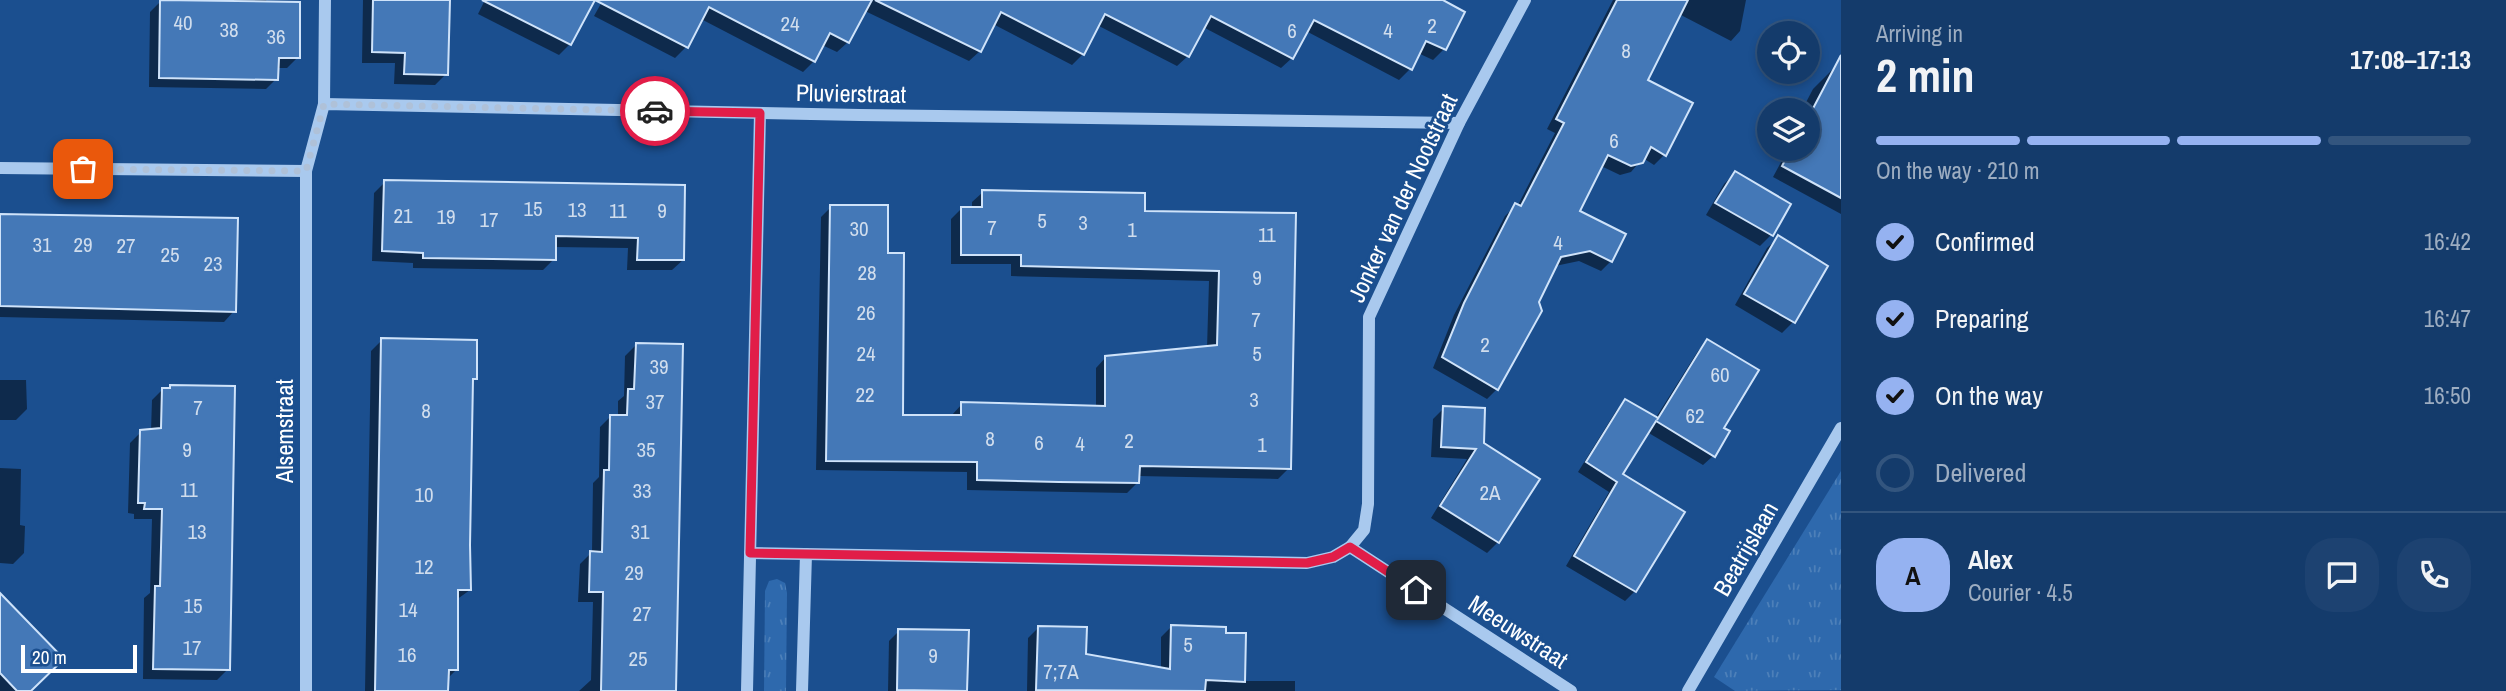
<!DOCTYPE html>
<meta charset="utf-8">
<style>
:root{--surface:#143b6b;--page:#1d4271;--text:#f1f3f6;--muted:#9dadc1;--line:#33557e;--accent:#95b2f1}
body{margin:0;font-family:"Archivo Narrow",sans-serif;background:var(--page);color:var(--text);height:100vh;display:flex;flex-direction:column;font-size:26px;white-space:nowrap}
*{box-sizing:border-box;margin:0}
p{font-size:23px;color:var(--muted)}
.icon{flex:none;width:38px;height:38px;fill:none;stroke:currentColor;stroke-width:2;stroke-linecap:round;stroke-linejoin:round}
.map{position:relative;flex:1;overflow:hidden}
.drawer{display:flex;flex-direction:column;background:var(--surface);width:665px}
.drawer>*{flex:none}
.controls{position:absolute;left:1757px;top:21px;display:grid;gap:14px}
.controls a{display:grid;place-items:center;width:63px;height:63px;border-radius:50%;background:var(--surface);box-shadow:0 4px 10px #0003,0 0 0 2px var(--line);font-size:35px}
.scale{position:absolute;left:21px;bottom:18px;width:116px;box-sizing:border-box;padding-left:7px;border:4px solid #fff;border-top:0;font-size:19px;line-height:24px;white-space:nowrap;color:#fff;-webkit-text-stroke:5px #1b4f8f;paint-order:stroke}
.pin{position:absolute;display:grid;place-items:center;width:60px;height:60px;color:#fff;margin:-30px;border-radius:14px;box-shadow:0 4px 10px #0006}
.courier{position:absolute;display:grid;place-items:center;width:70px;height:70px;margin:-35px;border:5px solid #e11d48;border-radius:50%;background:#fff;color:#222;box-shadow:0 2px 9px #0007}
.overview em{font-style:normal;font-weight:800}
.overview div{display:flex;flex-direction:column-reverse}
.overview{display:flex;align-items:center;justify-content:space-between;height:119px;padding:0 35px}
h1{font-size:46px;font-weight:800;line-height:52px}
.bar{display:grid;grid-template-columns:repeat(4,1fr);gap:10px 7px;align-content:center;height:84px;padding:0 35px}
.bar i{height:9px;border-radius:5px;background:var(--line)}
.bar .selected{background:var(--accent)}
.bar p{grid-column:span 4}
.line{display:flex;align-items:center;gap:18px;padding:0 35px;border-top:2px solid var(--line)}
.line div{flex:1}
.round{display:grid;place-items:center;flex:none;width:74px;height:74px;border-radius:28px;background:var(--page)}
ol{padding:0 35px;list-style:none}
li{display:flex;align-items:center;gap:21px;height:77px}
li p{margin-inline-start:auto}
li .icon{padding:7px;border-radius:50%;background:var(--accent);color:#111;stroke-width:4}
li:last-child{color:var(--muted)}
li i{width:38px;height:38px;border:4px solid var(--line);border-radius:50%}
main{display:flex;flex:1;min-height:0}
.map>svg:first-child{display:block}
</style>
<main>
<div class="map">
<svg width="1841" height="691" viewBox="0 0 1841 691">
<defs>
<pattern id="grass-tufts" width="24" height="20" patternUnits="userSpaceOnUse" patternTransform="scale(1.75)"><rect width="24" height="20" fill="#2e69ad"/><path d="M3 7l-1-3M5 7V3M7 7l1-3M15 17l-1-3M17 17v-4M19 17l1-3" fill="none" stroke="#4d80b9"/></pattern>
</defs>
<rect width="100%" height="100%" fill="#1b4f8f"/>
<g fill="url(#grass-tufts)">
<polygon points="1841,471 1841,690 1735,691 1714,677"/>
<polygon points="777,579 785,583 787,593 786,691 764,691 765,591 769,581"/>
</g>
<g fill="#0007">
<polygon points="214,0 266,0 298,57 287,68 277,68 276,79 266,89 149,87 150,12 161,1 214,2"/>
<polygon points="363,0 448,0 446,74 435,85 394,84 395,63 362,63"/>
<polygon points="485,0 593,0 570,44 559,55 478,14"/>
<polygon points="603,0 1440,0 1463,12 1444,49 1433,60 1418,53 1410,69 1399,80 1306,31 1292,58 1281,68 1203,27 1188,56 1177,66 1097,25 1083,54 1072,65 993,24 980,51 969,61 865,11 848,42 837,52 822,45 814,61 803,72 701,19 686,47 675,58 594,16"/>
<polygon points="1613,0 1746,0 1740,31 1731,41 1679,14 1645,81 1664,155 1654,165 1643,158 1631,172 1620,175 1601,166 1578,212 1611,261 1601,271 1579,261 1555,266 1497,389 1487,399 1433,368 1454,315 1505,216 1515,206 1517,207 1555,133 1547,129"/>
<polygon points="1838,64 1841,66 1841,214 1773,177 1788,149 1808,149 1808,110 1802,110 1813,89"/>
<polygon points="1735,173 1788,205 1771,235 1760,246 1706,215 1724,184"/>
<polygon points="385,182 684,186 683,260 672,270 627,270 628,248 554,247 554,259 543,270 413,268 413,263 372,261 374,193"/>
<polygon points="983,192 1143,213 1294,215 1289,468 1278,479 1138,476 1138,482 1127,493 967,490 967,472 816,470 821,217 831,207 886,255 901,416 951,416 962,404 1096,408 1096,368 1106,357 1207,348 1209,281 1011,276 1011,264 951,264 951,219 962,208 972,209 972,202"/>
<polygon points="0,215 234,311 224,322 0,317"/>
<polygon points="1778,238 1793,322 1782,333 1735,305 1767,248"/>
<polygon points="382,340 475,378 471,383 470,590 456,600 456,670 447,679 447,691 365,691 371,351"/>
<polygon points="1708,341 1713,456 1703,465 1647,432 1621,475 1683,512 1635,591 1625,601 1566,566 1609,492 1578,472 1616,411 1625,401 1655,419 1698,351"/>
<polygon points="636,345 675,691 579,691 591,680 593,602 578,602 580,564 592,552 593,483 599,477 600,427 611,416 618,416 618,401 624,396 625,356"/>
<polygon points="0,380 26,380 27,409 16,420 0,420"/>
<polygon points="171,387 228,669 217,680 143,679 144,598 150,593 152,519 134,519 134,514 128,513 130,443 141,432 151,431 152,400 163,389"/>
<polygon points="1444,408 1482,444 1498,542 1487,553 1431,518 1467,459 1431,457 1433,419"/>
<polygon points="0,468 21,469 20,525 25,526 24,553 13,564 0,563"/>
<polygon points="0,610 29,691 0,691"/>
<polygon points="1172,626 1244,681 1295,681 1295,691 1027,691 1028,638 1038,628 1084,655 1161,669 1161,637"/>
<polygon points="899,631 967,632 965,691 888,691 889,641"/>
</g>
<g fill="#4478b7" stroke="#cfe3fa" stroke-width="2">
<polygon points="160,0 300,2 300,58 279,58 278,80 159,78"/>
<polygon points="373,0 450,0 448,75 404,74 405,53 372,52"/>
<polygon points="482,0 595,0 571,45"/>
<polygon points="595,0 872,0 849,43 830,33 815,62 709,7 688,48"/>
<polygon points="875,0 1443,0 1465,12 1446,50 1426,41 1412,70 1314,20 1293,59 1211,16 1189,57 1105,14 1084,55 1001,12 981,52"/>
<polygon points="1617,0 1688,0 1648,80 1693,103 1666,156 1651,147 1643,163 1631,166 1608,155 1580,211 1626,234 1612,262 1590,251 1561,257 1539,302 1542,311 1498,390 1442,357 1464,303 1515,203 1521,206 1564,123 1556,119"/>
<polygon points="1841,55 1841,198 1782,166 1791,149 1808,149 1808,118"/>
<polygon points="1735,171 1791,204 1773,236 1715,203"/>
<polygon points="384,180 685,185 684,260 637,260 638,238 556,236 556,260 423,258 423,253 382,251"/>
<polygon points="982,190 1145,193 1145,211 1296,213 1291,469 1140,466 1139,483 1059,482 977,480 977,462 826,461 830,205 888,205 888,253 904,253 903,415 961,415 961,402 1105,406 1105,356 1217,345 1219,271 1021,266 1021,255 961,255 961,207 982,207"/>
<polygon points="0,214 238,218 236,312 0,306"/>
<polygon points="1778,235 1828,266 1795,323 1744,294"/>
<polygon points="381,338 477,340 477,379 473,379 470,545 471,590 458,590 458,670 449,670 448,691 375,691"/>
<polygon points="1707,339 1759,370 1724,428 1730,431 1715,457 1656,421 1623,474 1685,512 1636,592 1574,556 1617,482 1586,462 1625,399 1658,418 1657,420"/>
<polygon points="636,343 683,344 676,691 601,691 603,592 589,592 590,551 602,552 604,470 609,470 610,415 627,415 628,389 634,389"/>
<polygon points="170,385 235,386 230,670 153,669 155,586 160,586 162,509 144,509 145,503 138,503 140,430 161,428 162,388 170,388"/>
<polygon points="1443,406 1485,408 1484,443 1540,479 1499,543 1440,506 1476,449 1441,447"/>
<polygon points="0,593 64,659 31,691 17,691 0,673"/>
<polygon points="1171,625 1226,627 1226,633 1246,633 1245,682 1206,680 1205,691 1036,690 1038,626 1087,627 1086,654 1170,669"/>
<polygon points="898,629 969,630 967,691 897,690"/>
</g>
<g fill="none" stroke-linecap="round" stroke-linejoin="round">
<g stroke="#a9c9ee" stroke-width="12">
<polyline points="324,104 325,0"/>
<polyline points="0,168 306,171 324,104 860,115 1459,123"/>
<polyline points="306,171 306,691"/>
<polyline points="1350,547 1364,530 1368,504 1369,317 1459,123 1525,0"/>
<polyline points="750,553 1307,563 1333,557 1350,547 1571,691"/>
<polyline points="747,691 760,113"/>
<polyline points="802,691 806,554"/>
<polyline points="1688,691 1841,428"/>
</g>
</g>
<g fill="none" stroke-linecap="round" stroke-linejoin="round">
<polyline stroke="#afc1d8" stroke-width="7" stroke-dasharray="0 12.6" points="83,169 306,171 324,104 655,111"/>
<polyline stroke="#e11d48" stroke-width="9" points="655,111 760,113 750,553 1307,563 1333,557 1350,547 1416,590"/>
</g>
<g text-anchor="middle" stroke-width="6" stroke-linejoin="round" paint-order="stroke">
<g font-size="21" fill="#d0dded">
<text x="183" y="30">40</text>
<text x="790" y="31">24</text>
<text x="1432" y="33">2</text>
<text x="229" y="37">38</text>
<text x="1292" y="38">6</text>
<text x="1388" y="38">4</text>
<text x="276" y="44">36</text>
<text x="1626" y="58">8</text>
<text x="1614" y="148">6</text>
<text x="533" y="216">15</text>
<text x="577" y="217">13</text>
<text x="618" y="218">11</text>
<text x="662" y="218">9</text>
<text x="403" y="223">21</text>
<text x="446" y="224">19</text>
<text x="489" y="227">17</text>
<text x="1042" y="228">5</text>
<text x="1083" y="230">3</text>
<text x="992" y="235">7</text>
<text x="859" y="236">30</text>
<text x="1132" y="237">1</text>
<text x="1267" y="242">11</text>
<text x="1558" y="250">4</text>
<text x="42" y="252">31</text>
<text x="83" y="252">29</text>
<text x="126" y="253">27</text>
<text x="170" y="262">25</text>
<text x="213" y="271">23</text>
<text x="867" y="280">28</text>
<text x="1257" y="285">9</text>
<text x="866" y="320">26</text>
<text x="1256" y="327">7</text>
<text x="1485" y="352">2</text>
<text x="866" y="361">24</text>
<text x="1257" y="361">5</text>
<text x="659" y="374">39</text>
<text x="1720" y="382">60</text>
<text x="865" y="402">22</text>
<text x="1254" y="407">3</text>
<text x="655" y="409">37</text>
<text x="198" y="415">7</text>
<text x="426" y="418">8</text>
<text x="1695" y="423">62</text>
<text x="990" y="446">8</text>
<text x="1129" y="448">2</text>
<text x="1039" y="450">6</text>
<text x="1080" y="451">4</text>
<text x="1262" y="452">1</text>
<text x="187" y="457">9</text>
<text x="646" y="457">35</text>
<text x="189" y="497">11</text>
<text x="642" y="498">33</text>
<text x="1490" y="500">2A</text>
<text x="424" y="502">10</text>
<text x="197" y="539">13</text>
<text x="640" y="539">31</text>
<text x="424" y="574">12</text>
<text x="634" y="580">29</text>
<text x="193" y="613">15</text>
<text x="408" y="617">14</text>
<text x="642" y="621">27</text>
<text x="1188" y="652">5</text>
<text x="192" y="655">17</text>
<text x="407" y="662">16</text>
<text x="933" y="663">9</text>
<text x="638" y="666">25</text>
<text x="1061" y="679">7;7A</text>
</g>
<g font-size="24" fill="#fff" stroke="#1b4f8f">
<text transform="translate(851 94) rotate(1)" y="8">Pluvierstraat</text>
<text transform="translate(1403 198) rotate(-65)" y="8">Jonker van der Nootstraat</text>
<text transform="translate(285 431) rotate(-90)" y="8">Alsemstraat</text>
<text transform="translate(1746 549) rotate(-60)" y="8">Beatrijslaan</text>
<text transform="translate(1518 632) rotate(33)" y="8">Meeuwstraat</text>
</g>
</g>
</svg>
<div class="controls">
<a><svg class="icon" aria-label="locate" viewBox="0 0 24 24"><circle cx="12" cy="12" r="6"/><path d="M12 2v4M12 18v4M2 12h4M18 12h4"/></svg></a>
<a><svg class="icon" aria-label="layers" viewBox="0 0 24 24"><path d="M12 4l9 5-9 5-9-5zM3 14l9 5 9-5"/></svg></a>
</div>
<div class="scale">20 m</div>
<div class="pin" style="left:83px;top:169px;background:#ea580c"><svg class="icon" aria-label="bag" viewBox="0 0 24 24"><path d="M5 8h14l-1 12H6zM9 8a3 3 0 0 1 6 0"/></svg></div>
<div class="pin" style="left:1416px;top:590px;background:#1f2937"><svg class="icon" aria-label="home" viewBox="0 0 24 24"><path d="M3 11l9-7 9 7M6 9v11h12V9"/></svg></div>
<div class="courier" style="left:655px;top:111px"><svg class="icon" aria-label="car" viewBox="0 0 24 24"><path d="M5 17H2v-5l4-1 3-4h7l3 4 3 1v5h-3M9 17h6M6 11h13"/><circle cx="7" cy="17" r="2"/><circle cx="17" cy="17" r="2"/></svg></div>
</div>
<section class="drawer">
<div class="overview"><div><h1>2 min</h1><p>Arriving in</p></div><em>17:08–17:13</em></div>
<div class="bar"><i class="selected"></i><i class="selected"></i><i class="selected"></i><i></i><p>On the way · 210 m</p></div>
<ol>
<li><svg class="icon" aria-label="check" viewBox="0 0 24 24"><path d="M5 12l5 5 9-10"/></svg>Confirmed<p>16:42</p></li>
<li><svg class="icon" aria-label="check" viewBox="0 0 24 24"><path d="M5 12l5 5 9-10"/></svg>Preparing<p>16:47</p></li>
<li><svg class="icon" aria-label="check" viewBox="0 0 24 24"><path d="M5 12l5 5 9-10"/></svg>On the way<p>16:50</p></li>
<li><i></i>Delivered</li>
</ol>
<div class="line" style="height:126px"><b class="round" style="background:var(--accent);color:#111">A</b><div><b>Alex</b><p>Courier · 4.5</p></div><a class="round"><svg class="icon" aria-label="chat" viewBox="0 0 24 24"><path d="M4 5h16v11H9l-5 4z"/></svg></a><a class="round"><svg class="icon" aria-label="phone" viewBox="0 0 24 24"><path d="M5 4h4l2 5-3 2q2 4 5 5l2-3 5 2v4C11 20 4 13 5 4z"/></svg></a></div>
</section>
</main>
